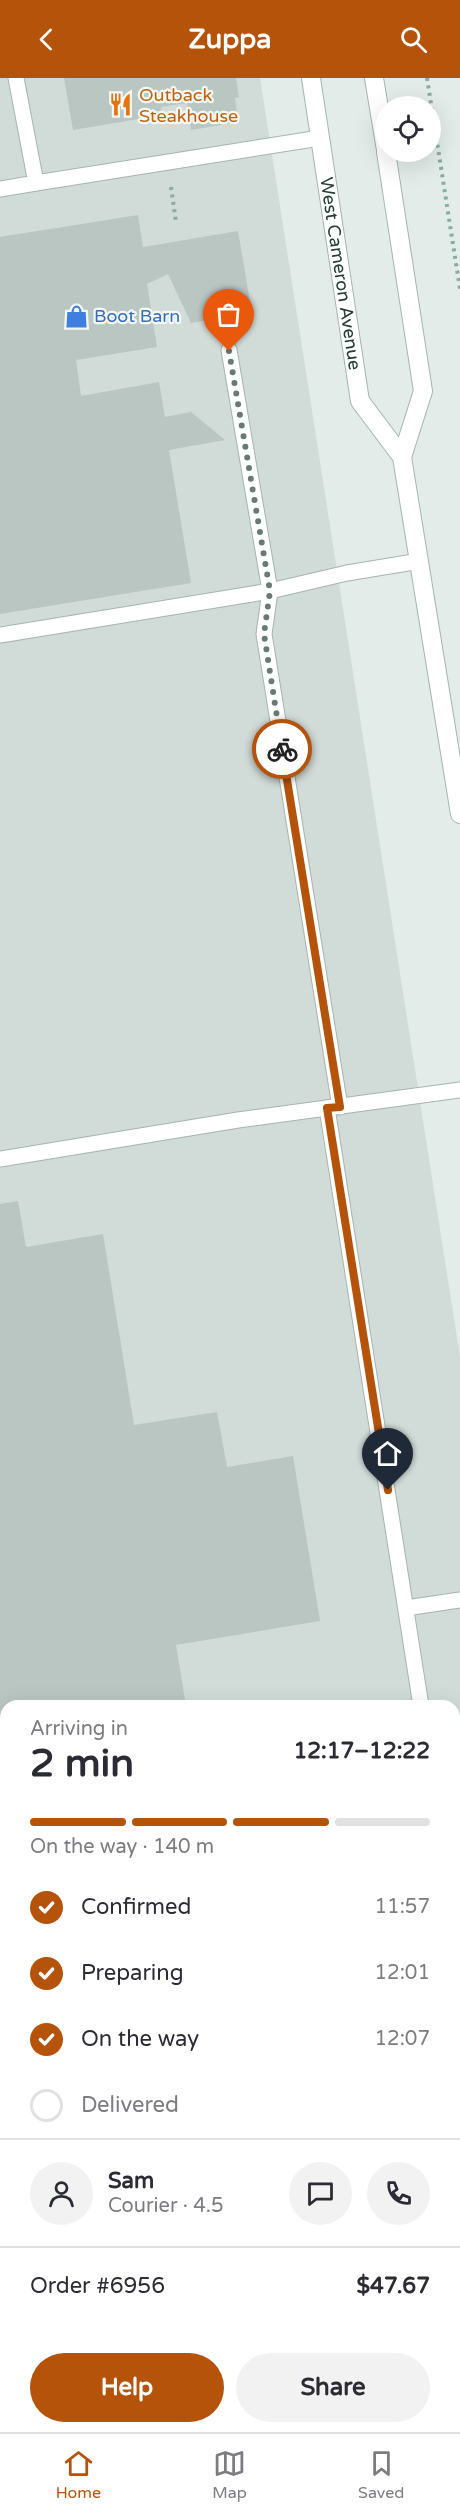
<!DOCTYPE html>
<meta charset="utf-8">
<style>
:root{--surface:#fff;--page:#f2f2f3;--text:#2b2b33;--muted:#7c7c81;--line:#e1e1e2;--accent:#b45309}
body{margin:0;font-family:"Varela Round",sans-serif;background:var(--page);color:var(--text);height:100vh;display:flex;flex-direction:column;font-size:22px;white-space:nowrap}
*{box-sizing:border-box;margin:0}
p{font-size:20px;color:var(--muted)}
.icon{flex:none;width:33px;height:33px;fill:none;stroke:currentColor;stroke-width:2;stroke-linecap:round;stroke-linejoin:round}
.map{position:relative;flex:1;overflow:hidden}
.side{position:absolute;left:0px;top:1622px;width:460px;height:734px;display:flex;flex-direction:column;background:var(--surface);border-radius:18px 18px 0 0;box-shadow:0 6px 24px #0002}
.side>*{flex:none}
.controls{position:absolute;left:375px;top:18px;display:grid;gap:12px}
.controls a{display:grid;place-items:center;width:66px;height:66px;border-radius:50%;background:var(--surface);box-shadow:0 6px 24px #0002;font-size:30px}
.pin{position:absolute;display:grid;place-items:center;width:51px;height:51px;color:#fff;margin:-62px -26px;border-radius:50% 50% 50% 0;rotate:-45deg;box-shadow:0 0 6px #0007}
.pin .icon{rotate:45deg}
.courier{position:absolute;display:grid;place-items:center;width:60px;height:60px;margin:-30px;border:4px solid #b45309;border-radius:50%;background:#fff;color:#222;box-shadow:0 2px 8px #0007}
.headline em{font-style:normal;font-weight:700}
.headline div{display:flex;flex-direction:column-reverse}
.headline{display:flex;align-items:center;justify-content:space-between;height:102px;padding:0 30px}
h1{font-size:39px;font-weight:700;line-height:45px}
.bar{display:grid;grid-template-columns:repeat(4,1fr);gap:9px 6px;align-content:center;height:72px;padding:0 30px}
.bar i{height:8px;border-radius:4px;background:var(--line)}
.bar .active{background:var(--accent)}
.bar p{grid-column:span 4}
.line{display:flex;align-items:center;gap:15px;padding:0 30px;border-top:2px solid var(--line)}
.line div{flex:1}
.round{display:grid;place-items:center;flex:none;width:63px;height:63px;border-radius:32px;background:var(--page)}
ol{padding:0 30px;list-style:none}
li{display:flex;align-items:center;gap:18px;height:66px}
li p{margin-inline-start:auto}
li .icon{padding:6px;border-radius:50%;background:var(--accent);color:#fff;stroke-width:4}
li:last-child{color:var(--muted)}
li i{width:33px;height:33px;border:3px solid var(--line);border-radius:50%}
.action{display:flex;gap:12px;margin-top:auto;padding:12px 30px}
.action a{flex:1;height:69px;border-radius:36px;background:var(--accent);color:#fff;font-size:24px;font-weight:700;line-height:69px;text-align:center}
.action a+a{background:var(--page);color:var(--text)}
header{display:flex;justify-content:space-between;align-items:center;height:78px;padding:0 30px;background:var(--accent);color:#fff;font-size:27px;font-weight:700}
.dock{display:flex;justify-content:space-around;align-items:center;height:84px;border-top:2px solid var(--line);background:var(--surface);font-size:16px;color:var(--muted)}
.dock a{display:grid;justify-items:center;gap:3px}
.dock .active{color:var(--accent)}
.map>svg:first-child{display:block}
</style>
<header><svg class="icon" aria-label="back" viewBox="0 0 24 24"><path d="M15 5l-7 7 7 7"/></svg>Zuppa<svg class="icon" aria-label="search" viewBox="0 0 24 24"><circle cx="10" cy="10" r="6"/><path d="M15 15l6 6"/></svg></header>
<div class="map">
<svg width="460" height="2354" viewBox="0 0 460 2354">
<rect width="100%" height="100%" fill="#e3ece8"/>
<path fill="#d1dbd7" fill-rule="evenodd" d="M0 0H260L460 1279V2354H0ZM6 1628H454V2349H6Z"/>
<g fill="#b9c6c1">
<polygon points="64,0 236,0 239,19 235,20 238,44 191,52 187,25 161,29 162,37 73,52"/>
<polygon points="138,137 143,169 238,153 252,235 191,245 168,196 147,206 157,269 76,282 81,318 159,304 165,339 191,334 225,362 169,372 191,505 0,536 0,159"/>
<polygon points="18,1123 26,1169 103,1156 134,1347 217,1334 227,1389 293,1378 320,1543 176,1567 186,1628 6,1628 6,1672 0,1673 0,1126"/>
<polygon points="460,1974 460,2069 454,2070 454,1975"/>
<polygon points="460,2290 460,2354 226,2354 225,2349 454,2349 454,2291"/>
</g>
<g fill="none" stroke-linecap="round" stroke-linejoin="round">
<defs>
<g id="service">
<polyline points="36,105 320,60"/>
<polyline points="0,111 36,105 16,0"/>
<polyline points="229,272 270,513 264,556 340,1029"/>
<polyline points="0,557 270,513 347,495 420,483"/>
<polyline points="327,1030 421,1628"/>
<polyline points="0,1081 238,1042 460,1012"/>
<polyline points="406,1530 460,1522"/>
<polyline points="0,1717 6,1716"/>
<polyline points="454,1747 460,1746"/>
<polyline points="0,1815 6,1814"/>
<polyline points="454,2102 460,2101"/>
<polyline points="0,2155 6,2153"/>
<polyline points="454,2210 460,2209"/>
<polyline points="132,2349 133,2354"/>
<polyline points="47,2354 83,2349"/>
</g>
<g id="tertiary">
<path id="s1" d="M311 0 360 323 402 379 460 736"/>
<polyline points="374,0 386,72"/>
<polyline points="386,74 423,313 402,379"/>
</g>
</defs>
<use href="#service" stroke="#a6b4af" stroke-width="17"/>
<use href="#tertiary" stroke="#a6b4af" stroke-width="20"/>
<g stroke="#86ada0" stroke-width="4" stroke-dasharray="3 4.5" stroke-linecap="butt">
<polyline points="427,0 460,211"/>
<polyline points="171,109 176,144"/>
</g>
<use href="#service" stroke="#fff" stroke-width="15"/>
<use href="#tertiary" stroke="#fff" stroke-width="18"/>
</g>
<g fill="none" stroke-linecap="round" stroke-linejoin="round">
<polyline stroke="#677a74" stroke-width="6" stroke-dasharray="0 10.8" points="229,273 270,513 264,556 282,671"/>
<polyline stroke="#b45309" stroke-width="8" points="282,671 340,1029 327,1030 388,1412"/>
</g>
<defs>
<symbol id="restaurant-bare" viewBox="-9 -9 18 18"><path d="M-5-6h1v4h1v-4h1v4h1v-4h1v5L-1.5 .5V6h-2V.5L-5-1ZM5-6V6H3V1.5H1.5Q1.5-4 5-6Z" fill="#e8710a" stroke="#f3f8f6" stroke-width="2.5" paint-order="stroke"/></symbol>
<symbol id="shop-bare" viewBox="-9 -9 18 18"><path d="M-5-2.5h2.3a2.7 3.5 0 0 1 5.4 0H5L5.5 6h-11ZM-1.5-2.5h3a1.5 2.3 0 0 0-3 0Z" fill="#3f7fe0" stroke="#f3f8f6" stroke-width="2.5" paint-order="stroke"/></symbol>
</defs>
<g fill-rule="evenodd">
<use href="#restaurant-bare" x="104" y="10" width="33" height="33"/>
<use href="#shop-bare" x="60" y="222" width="33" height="33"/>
</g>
<g text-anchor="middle" stroke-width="4.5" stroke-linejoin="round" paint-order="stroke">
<g font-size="18" fill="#c56008" stroke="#f3f8f6" text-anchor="start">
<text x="139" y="23">Outback<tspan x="139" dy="21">Steakhouse</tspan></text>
</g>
<g font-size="18" fill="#243c35" stroke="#f3f8f6">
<text dy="6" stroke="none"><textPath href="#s1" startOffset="198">West Cameron Avenue</textPath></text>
</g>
<g font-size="18" fill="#366cbe" stroke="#f3f8f6" text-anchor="start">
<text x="94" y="244">Boot Barn</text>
</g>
</g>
</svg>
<div class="controls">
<a><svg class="icon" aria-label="locate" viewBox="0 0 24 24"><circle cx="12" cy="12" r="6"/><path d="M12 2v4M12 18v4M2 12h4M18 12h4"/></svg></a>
</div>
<div class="pin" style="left:229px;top:273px;background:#ea580c"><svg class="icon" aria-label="bag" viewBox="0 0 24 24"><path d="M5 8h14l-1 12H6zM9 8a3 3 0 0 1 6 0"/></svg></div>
<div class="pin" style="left:388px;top:1412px;background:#1f2937"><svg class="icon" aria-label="home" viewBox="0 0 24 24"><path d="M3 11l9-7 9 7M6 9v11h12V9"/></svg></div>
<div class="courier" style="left:282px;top:671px"><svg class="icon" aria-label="bike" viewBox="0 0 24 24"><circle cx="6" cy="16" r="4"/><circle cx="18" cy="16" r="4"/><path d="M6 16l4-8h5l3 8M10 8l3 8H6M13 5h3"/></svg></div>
<section class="side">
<div class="headline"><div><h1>2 min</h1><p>Arriving in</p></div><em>12:17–12:22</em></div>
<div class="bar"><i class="active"></i><i class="active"></i><i class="active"></i><i></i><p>On the way · 140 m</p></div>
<ol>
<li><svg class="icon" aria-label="check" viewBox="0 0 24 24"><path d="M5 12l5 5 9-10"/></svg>Confirmed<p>11:57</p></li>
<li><svg class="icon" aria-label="check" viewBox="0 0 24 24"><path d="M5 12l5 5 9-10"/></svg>Preparing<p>12:01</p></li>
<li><svg class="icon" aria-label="check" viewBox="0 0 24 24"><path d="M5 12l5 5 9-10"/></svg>On the way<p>12:07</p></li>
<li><i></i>Delivered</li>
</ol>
<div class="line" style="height:108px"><a class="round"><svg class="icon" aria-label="person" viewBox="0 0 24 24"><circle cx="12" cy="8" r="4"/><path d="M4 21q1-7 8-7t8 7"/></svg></a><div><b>Sam</b><p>Courier · 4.5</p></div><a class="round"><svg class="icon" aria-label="chat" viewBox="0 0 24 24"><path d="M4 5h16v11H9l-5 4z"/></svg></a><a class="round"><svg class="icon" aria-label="phone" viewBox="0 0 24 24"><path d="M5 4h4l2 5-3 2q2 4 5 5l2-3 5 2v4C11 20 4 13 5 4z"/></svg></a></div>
<div class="line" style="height:78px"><div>Order #6956</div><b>$47.67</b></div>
<div class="action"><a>Help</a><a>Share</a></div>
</section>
</div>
<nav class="dock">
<a class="active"><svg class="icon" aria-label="home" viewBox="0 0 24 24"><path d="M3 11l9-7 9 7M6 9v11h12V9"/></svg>Home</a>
<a><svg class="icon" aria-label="map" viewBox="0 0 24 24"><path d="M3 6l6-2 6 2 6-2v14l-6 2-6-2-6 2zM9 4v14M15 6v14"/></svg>Map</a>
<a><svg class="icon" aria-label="saved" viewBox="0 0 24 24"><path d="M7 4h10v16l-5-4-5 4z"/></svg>Saved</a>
</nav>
